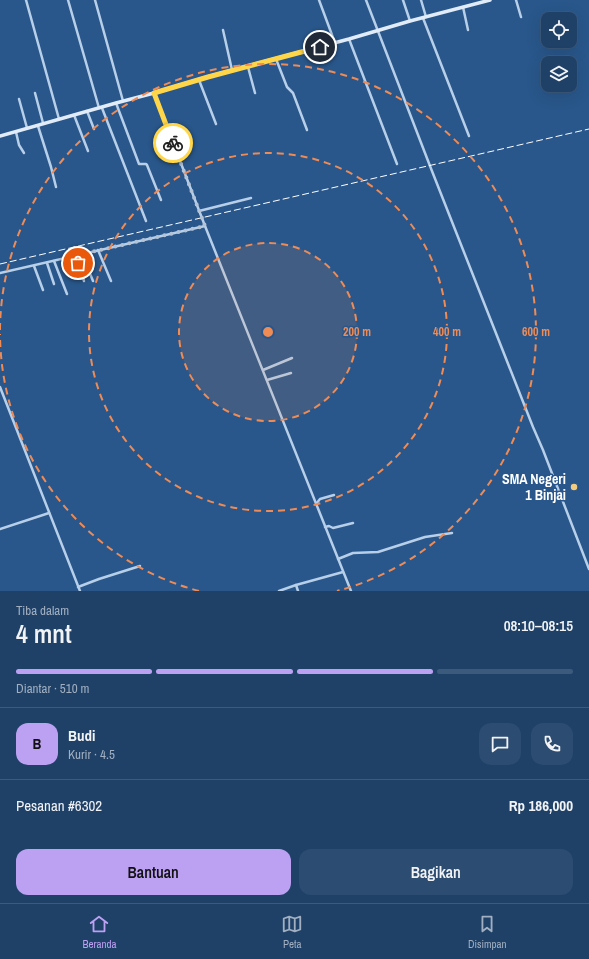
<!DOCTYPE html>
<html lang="id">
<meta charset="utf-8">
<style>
:root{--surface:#1f4168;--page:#2c4c71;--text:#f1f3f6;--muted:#a1afc0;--line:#3c5a7c;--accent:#bca0f2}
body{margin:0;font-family:"Archivo Narrow",sans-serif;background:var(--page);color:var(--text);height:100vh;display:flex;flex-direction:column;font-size:15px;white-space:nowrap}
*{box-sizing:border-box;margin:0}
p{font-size:13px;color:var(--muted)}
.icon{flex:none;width:22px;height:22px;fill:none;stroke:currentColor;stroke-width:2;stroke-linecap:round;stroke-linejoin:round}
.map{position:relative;height:591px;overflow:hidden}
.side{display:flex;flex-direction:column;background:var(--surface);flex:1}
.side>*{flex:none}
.fabs{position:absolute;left:541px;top:12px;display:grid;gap:8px}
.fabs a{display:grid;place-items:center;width:36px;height:36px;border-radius:8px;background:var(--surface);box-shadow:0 4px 16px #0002,0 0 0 1px var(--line);font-size:20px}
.pin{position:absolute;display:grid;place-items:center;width:34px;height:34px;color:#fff;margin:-17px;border:2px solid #fff;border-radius:50%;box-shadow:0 1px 4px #0007}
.courier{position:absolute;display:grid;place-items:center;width:40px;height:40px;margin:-20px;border:3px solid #ffd54a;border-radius:50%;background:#fff;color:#222;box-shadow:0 1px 5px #0007}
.head em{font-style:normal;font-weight:600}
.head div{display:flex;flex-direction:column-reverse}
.head{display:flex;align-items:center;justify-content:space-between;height:68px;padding:0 16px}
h1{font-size:26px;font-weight:600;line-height:30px}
.bar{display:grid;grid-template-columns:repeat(4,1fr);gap:6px 4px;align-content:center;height:48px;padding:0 16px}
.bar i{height:5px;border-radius:3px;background:var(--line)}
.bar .current{background:var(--accent)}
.bar p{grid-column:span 4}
.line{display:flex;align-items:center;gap:10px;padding:0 16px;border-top:1px solid var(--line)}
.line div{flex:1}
.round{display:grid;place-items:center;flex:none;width:42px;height:42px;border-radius:12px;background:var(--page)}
.action{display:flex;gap:8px;margin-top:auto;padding:8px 16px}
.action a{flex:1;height:46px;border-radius:12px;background:var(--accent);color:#111;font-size:16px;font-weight:600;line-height:46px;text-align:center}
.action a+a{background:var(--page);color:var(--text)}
.tabs{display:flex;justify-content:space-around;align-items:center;height:56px;border-top:1px solid var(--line);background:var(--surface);font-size:11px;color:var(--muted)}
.tabs a{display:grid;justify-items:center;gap:2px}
.tabs .current{color:var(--accent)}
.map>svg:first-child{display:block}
</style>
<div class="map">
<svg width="589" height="591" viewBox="0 0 589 591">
<rect width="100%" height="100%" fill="#29578b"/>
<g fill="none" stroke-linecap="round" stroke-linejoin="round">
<g stroke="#b7cfe9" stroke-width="2.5">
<polyline points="26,0 59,119"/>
<polyline points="68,0 99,108"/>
<polyline points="95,0 123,101"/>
<polyline points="319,0 335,43"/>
<polyline points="366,0 430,166 458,237 533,427 543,450 589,569"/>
<polyline points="403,0 410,21"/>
<polyline points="421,0 426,17"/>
<polyline points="516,0 521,17"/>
<polyline points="463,7 468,30"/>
<polyline points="423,18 469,136"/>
<polyline points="223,30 232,70"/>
<polyline points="349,39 397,164"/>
<polyline points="276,59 287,87 293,93 307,130"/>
<polyline points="248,67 255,93"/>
<polyline points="199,80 216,124"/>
<polyline points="35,93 43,123"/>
<polyline points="154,93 205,226 351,591"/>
<polyline points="19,99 27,128"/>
<polyline points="116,103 139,164 146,164 147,165 161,200"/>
<polyline points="102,108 146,221"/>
<polyline points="87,111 94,129"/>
<polyline points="74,115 88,151"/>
<polyline points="38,126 51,167 56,187"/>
<polyline points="16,132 19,145 24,153"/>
<polyline points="199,211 251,198"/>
<polyline points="98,250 111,281"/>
<polyline points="82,254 93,281"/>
<polyline points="74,256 78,263 84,281"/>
<polyline points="54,261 67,294"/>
<polyline points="47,263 54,284"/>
<polyline points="34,266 43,290"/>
<polyline points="0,273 205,226"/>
<polyline points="263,370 292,358"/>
<polyline points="267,380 291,373"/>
<polyline points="0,387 80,591"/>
<polyline points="316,504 320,499 334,495"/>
<polyline points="325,527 329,526 333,528 353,523"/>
<polyline points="0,529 49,513"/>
<polyline points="338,559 353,553 378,552 425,537 452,533"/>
<polyline points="78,587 99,579 140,566"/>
<polyline points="279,591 296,585"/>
<polyline points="298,591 296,585 343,572"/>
</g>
<polyline stroke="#e1ecf8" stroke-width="3.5" points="0,136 116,103 154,93 207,77 349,39 410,21 490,0"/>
<polyline stroke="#fff" stroke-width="1" stroke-dasharray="7 3" stroke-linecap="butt" points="0,264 589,129"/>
</g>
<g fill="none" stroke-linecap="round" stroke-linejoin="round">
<polyline stroke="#b4c4d6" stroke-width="4" stroke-dasharray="0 7.2" points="78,263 74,256 205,226 173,143"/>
<polyline stroke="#ffd54a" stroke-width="5" points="173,143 154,93 208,77 320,47"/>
</g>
<circle cx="268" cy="332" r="89" fill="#ef8b55" fill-opacity=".12"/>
<g fill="none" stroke="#ef8b55" stroke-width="2" stroke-dasharray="7 5">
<circle cx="268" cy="332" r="89"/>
<circle cx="268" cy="332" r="179"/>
<path d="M199 591A268 268 0 0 1 0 334M0 330A268 268 0 1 1 337 591"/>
</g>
<circle fill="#f1cc7e" stroke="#29578b" stroke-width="1.5" cx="574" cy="487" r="4"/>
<g text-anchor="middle" stroke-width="3" stroke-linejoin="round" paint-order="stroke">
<g font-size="14" font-weight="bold" fill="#fff" stroke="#29578b" text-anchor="end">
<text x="566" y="484">SMA Negeri<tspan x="566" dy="16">1 Binjai</tspan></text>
</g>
</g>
<circle cx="268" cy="332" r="6" fill="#ef8b55" stroke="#29578b" stroke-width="2"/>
<g font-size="12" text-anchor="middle" font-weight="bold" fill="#ef8b55" stroke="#29578b" stroke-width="3" stroke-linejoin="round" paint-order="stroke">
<text x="357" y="336">200 m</text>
<text x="447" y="336">400 m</text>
<text x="536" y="336">600 m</text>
</g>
</svg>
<div class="fabs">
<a><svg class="icon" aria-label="locate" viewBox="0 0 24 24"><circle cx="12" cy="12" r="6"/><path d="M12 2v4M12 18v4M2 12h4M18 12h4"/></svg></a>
<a><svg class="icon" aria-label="layers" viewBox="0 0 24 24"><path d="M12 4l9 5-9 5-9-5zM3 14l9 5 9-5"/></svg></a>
</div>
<div class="pin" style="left:78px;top:263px;background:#ea580c"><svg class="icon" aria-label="bag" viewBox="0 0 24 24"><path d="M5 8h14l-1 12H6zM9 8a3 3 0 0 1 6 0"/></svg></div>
<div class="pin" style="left:320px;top:47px;background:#1f2937"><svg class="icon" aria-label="home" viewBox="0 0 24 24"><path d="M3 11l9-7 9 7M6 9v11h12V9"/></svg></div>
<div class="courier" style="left:173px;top:143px"><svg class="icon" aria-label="bike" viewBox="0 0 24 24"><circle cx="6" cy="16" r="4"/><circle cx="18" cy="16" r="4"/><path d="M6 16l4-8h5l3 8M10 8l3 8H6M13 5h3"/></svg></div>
</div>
<section class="side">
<div class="head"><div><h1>4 mnt</h1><p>Tiba dalam</p></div><em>08:10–08:15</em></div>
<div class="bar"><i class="current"></i><i class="current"></i><i class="current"></i><i></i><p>Diantar · 510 m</p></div>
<div class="line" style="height:72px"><b class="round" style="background:var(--accent);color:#111">B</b><div><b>Budi</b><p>Kurir · 4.5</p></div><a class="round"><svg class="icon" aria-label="chat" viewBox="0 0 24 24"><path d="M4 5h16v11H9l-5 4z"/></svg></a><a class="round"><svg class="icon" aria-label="phone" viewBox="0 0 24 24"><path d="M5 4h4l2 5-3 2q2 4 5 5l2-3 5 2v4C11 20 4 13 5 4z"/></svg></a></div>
<div class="line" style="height:52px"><div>Pesanan #6302</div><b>Rp 186,000</b></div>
<div class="action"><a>Bantuan</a><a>Bagikan</a></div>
</section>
<nav class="tabs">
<a class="current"><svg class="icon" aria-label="home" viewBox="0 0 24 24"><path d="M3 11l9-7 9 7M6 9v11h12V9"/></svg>Beranda</a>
<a><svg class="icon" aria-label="map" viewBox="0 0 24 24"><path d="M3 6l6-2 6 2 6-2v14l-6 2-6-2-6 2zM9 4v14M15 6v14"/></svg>Peta</a>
<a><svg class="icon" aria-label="saved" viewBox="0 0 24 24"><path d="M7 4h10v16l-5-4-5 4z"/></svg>Disimpan</a>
</nav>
